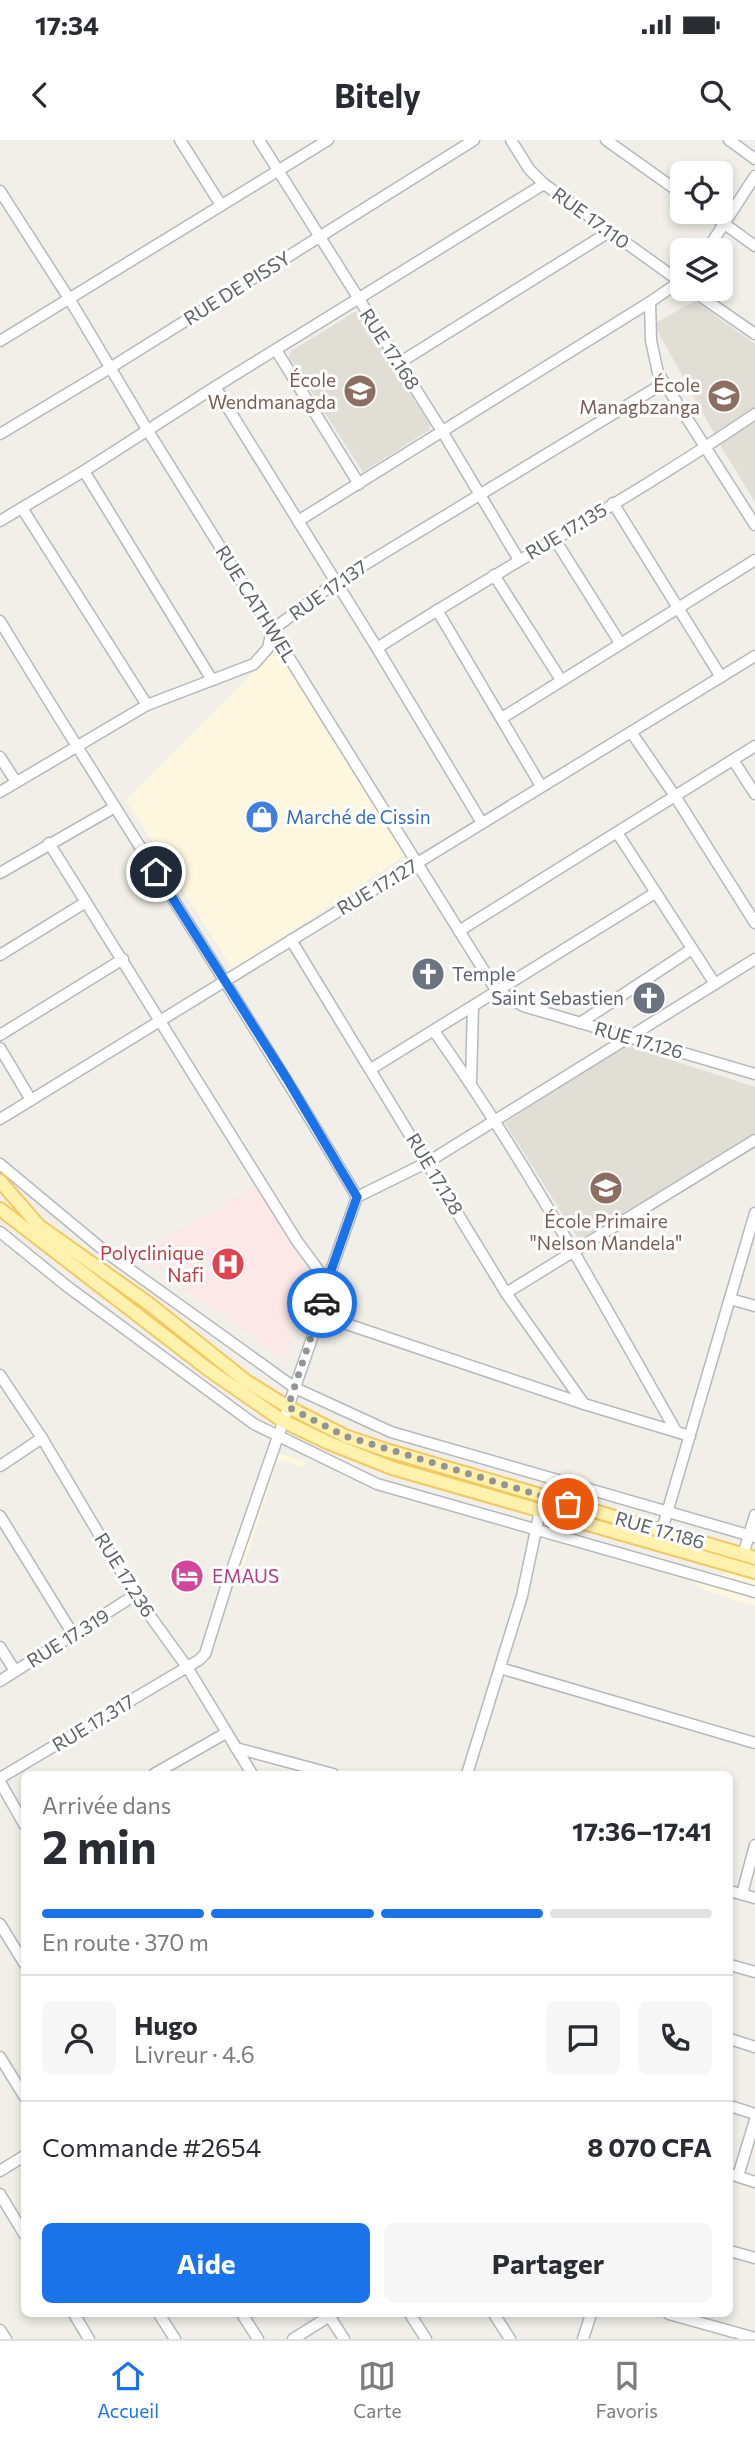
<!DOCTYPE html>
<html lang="fr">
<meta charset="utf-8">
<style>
:root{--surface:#fff;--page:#f7f7f7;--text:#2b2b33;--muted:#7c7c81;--line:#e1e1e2;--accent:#1a73e8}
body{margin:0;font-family:Commissioner,sans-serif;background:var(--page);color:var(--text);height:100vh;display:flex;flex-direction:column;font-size:26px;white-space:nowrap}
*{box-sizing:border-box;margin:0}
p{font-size:23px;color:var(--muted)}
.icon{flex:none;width:38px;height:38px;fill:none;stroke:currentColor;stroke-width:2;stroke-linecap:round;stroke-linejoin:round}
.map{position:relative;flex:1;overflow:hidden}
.panel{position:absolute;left:21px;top:1631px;width:712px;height:546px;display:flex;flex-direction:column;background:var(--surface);border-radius:10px;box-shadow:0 4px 10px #0003}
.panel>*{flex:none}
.fabs{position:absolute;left:670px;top:21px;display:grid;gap:14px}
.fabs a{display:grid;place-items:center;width:63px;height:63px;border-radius:10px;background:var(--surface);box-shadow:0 4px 10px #0003;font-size:35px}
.pin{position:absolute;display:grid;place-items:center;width:60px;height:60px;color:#fff;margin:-30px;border:4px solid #fff;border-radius:50%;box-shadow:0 2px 7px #0007}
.courier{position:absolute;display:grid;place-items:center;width:70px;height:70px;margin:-35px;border:5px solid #1a73e8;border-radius:50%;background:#fff;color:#222;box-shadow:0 2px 9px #0007}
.overview em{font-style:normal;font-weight:700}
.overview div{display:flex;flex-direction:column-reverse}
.overview{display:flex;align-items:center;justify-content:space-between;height:119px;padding:0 21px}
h1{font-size:46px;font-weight:700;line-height:52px}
.bar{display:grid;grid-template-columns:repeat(4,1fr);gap:10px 7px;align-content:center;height:84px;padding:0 21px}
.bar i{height:9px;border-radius:5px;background:var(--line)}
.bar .active{background:var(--accent)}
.bar p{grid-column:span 4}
.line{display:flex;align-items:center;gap:18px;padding:0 21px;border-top:2px solid var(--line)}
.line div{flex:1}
.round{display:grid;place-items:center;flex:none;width:74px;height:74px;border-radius:10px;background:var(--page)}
.cta{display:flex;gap:14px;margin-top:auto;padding:14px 21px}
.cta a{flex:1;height:80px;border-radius:10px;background:var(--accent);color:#fff;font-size:28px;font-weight:700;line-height:80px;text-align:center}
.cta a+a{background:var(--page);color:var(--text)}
.status{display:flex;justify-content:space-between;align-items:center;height:49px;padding:0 35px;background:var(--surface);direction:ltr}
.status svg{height:19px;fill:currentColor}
header{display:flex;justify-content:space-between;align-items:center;height:91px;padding:0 21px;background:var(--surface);font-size:32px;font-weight:700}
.menu{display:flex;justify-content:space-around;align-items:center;height:98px;border-top:2px solid var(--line);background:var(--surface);font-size:19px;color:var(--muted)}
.menu a{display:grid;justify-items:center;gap:4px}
.menu .active{color:var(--accent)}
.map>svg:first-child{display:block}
</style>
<div class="status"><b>17:34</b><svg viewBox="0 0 49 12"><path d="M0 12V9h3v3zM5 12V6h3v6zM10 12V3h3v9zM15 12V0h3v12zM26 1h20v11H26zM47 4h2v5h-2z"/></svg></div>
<header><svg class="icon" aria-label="back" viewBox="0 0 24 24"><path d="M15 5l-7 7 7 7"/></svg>Bitely<svg class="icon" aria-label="search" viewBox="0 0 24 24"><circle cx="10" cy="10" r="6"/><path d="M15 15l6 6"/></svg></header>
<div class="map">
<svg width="755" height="2199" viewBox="0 0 755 2199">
<rect width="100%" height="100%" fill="#f1efe8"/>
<g fill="#fef7e0">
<polygon points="278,508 410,712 233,830 126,660"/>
<polygon points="282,1314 305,1322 303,1328 282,1320 277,1322 242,1432 235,1430 271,1319"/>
<polygon points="726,1426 755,1437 755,1465 740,1462 701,1448 692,1441 692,1434 709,1432 723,1435"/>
</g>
<g fill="#e1ded6">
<polygon points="695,161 755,204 755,362 722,308 654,184"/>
<polygon points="355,172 361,174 430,285 429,290 363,332 289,217 291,211"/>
<polygon points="621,904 755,947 755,995 579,1100 505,983"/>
</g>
<polygon fill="#fce8e6" points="256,1046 310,1135 284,1219 137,1114"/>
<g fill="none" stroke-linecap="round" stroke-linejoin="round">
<defs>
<g id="minor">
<polyline points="180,0 221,65"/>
<polyline points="259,0 442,291 519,420"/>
<polyline points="511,0 529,29 544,44 682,143"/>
<polyline points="606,0 682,54"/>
<polyline points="729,0 755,19"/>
<polyline points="0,51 70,160 148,291 496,850 523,866 755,934"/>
<polyline points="708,72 755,106"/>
<polyline points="707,110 755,36"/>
<polyline points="690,149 755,194"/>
<polyline points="650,162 651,200 658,233 755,385"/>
<polyline points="0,201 328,0"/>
<polyline points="276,210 359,344"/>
<polyline points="399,223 609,92"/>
<polyline points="215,247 377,508 482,683"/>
<polyline points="0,294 110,228 474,0"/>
<polyline points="84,331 212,540"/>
<polyline points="613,363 721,537"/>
<polyline points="22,368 147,565"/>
<polyline points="0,381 84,331 215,247 544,44"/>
<polyline points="298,381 650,162 682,140"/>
<polyline points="554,398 620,503"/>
<polyline points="494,435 561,540"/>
<polyline points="437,470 541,646"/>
<path d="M0 481C116 674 242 862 357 1057"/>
<path d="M377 508C502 428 633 357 755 274"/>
<polyline points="502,578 755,420"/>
<polyline points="631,592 675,656 755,783"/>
<polyline points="0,617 16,642"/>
<polyline points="733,620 755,654"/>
<polyline points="0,652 147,565 254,524 268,508 272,490 336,442 664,243"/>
<polyline points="618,694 715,844"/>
<polyline points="49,703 297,1101 327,1142"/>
<polyline points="0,733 115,667"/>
<polyline points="459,791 755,606"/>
<polyline points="291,800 506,1153 584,1264"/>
<polyline points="0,815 86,762"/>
<polyline points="580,883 692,809"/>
<path d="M434 891C524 1018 599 1156 676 1291"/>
<polyline points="0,895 123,819"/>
<polyline points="0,908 31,960"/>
<polyline points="371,929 655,753"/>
<polyline points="471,942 473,867"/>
<polyline points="0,979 755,516"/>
<polyline points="0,1024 107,1113 295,1248 391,1292 755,1397"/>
<polyline points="0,1092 68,1147 254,1284 377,1344 755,1452"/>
<polyline points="506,1153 755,1000"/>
<polyline points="730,1159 755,1166"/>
<polyline points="320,1175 584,1264 690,1296"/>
<polyline points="0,1235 42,1298 135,1455 187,1527 252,1634"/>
<polyline points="0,1326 42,1298"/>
<polyline points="0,1376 74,1496"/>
<polyline points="662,1390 755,1073"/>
<polyline points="743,1415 755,1375"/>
<polyline points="0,1507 15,1531"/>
<polyline points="500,1528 755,1603"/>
<polyline points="0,1541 135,1455"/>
<polyline points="236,1608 333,1634"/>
<polyline points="154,1634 226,1593"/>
<polyline points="467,1634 522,1456 540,1371"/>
<polyline points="0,1638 199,1520 205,1514 227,1444 320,1175 327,1142 357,1057 428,1022 755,819"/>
<polyline points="0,1642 24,1684"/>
<polyline points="730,1751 755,1758"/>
<polyline points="742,1754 755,1705"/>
<polyline points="0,1784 24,1823"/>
<polyline points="730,1825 755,1832"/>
<polyline points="730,1899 755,1907"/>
<polyline points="0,1917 24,1956"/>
<polyline points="730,1966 755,1974"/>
<polyline points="0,2031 24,2016"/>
<polyline points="730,2034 755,2042"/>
<polyline points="738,2036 755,1980"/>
<polyline points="0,2054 24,2094"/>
<polyline points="730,2111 755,2118"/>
<polyline points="74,2174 89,2199"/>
<polyline points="159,2174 175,2199"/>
<polyline points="242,2174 258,2199"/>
<polyline points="328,2174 344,2199"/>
<polyline points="410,2174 426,2199"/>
<polyline points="494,2174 510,2199"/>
<polyline points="669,2174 755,2198"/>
<polyline points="0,2190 6,2199"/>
<polyline points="293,2199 333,2174"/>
<polyline points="583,2199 591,2174"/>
</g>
<g id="major">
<polyline points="0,1041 39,1086 148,1163 246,1241 288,1267 345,1296 386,1310 755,1418"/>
<polyline points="0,1069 209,1230 283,1281 329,1303 392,1328 755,1432"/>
</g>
</defs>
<use href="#minor" stroke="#b5b8bc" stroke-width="13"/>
<use href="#major" stroke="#f2c960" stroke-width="16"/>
<use href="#minor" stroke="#fff" stroke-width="10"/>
<use href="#major" stroke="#fff2af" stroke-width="12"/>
</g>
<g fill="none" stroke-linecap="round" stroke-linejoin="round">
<polyline stroke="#929495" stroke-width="7" stroke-dasharray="0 12.6" points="322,1163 288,1267 345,1296 568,1364"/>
<polyline stroke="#1a73e8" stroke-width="9" points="156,732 287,939 357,1057 327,1142 322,1163"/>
</g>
<defs>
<symbol id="school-disc" viewBox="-11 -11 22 22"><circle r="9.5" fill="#8d6e63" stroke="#fff"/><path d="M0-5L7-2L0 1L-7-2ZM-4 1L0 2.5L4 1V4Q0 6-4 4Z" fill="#fff"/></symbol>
<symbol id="shop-disc" viewBox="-11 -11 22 22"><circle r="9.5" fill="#3f7fe0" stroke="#fff"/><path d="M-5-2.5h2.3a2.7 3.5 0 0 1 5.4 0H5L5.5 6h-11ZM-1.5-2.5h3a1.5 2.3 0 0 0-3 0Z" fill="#fff"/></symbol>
<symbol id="church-disc" viewBox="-11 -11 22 22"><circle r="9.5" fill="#6b7280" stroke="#fff"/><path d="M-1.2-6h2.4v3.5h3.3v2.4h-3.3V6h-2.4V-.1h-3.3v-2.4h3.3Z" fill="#fff"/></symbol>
<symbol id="hospital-disc" viewBox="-11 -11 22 22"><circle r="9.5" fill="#e0444e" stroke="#fff"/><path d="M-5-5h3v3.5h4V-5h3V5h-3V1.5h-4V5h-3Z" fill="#fff"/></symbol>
<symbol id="hotel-disc" viewBox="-11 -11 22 22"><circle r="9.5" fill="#d1479c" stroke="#fff"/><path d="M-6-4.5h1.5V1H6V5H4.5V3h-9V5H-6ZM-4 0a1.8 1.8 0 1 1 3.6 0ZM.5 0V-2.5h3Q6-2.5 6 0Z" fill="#fff"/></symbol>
</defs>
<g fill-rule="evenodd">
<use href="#school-disc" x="341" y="232" width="38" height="38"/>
<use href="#school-disc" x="705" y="237" width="38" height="38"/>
<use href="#shop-disc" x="243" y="658" width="38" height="38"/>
<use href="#church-disc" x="409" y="815" width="38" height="38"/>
<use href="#church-disc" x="630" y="839" width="38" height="38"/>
<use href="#school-disc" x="587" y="1029" width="38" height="38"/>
<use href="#hospital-disc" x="209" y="1105" width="38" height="38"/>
<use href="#hotel-disc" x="168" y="1417" width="38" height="38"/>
</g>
<g text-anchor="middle" stroke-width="6" stroke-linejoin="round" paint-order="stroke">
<g font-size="19" fill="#5f6368" stroke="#fff">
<text transform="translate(591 78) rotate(36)" y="7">RUE 17.110</text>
<text transform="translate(237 148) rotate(-32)" y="7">RUE DE PISSY</text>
<text transform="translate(390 209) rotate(57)" y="7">RUE 17.168</text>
<text transform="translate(566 391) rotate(-31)" y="7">RUE 17.135</text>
<text transform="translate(328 450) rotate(-35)" y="7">RUE 17.137</text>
<text transform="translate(256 464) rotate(58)" y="7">RUE CATHWEL</text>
<text transform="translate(377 747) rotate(-31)" y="7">RUE 17.127</text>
<text transform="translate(639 900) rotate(16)" y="7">RUE 17.126</text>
<text transform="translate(435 1034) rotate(59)" y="7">RUE 17.128</text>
<text transform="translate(660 1390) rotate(16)" y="7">RUE 17.186</text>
<text transform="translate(125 1435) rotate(58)" y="7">RUE 17.236</text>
<text transform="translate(68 1498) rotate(-32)" y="7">RUE 17.319</text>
<text transform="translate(93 1583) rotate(-31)" y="7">RUE 17.317</text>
</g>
<g font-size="19" fill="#785e54" stroke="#fff" text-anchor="end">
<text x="336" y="247">École<tspan x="336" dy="22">Wendmanagda</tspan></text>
<text x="700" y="252">École<tspan x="700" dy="22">Managbzanga</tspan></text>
<text x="606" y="1088" text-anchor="middle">École Primaire<tspan x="606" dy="22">"Nelson Mandela"</tspan></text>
</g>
<g font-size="19" fill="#366cbe" stroke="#fff" text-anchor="start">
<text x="286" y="684">Marché de Cissin</text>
</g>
<g font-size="19" fill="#5b616d" stroke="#fff" text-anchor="start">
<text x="452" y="841">Temple</text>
<text x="624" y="865" text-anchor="end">Saint Sebastien</text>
</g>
<g font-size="19" fill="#be3a42" stroke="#fff" text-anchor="end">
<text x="204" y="1120">Polyclinique<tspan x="204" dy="22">Nafi</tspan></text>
</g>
<g font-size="19" fill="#b23c85" stroke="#fff" text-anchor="start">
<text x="212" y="1443">EMAUS</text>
</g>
</g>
</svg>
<div class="fabs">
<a><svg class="icon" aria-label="locate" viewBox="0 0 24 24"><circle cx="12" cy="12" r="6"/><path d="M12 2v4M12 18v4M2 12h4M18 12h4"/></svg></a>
<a><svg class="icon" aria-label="layers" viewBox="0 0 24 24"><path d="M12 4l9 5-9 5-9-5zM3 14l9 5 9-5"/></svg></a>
</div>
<div class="pin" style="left:568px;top:1364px;background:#ea580c"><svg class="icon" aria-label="bag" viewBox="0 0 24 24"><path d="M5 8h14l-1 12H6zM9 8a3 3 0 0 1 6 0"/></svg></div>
<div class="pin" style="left:156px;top:732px;background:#1f2937"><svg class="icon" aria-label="home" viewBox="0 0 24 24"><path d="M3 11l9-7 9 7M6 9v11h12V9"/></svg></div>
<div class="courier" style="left:322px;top:1163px"><svg class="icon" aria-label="car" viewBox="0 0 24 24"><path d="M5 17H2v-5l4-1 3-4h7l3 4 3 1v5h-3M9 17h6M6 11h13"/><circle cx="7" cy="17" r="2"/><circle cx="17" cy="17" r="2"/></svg></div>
<section class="panel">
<div class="overview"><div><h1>2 min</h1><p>Arrivée dans</p></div><em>17:36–17:41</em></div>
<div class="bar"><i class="active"></i><i class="active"></i><i class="active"></i><i></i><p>En route · 370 m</p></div>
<div class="line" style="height:126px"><a class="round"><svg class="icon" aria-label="person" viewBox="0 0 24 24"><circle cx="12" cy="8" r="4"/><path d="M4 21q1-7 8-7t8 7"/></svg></a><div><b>Hugo</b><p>Livreur · 4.6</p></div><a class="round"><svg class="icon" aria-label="chat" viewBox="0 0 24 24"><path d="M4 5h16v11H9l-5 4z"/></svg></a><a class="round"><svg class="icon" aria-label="phone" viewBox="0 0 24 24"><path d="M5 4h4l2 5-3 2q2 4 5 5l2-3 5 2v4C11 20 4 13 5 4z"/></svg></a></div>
<div class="line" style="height:91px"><div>Commande #2654</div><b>8 070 CFA</b></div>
<div class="cta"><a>Aide</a><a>Partager</a></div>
</section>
</div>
<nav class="menu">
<a class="active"><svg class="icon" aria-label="home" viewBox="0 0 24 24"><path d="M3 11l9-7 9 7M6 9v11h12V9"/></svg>Accueil</a>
<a><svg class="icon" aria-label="map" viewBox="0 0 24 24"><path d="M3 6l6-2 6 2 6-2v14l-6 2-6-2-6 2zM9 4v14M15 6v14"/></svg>Carte</a>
<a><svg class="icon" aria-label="saved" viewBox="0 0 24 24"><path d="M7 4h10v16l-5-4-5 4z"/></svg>Favoris</a>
</nav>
